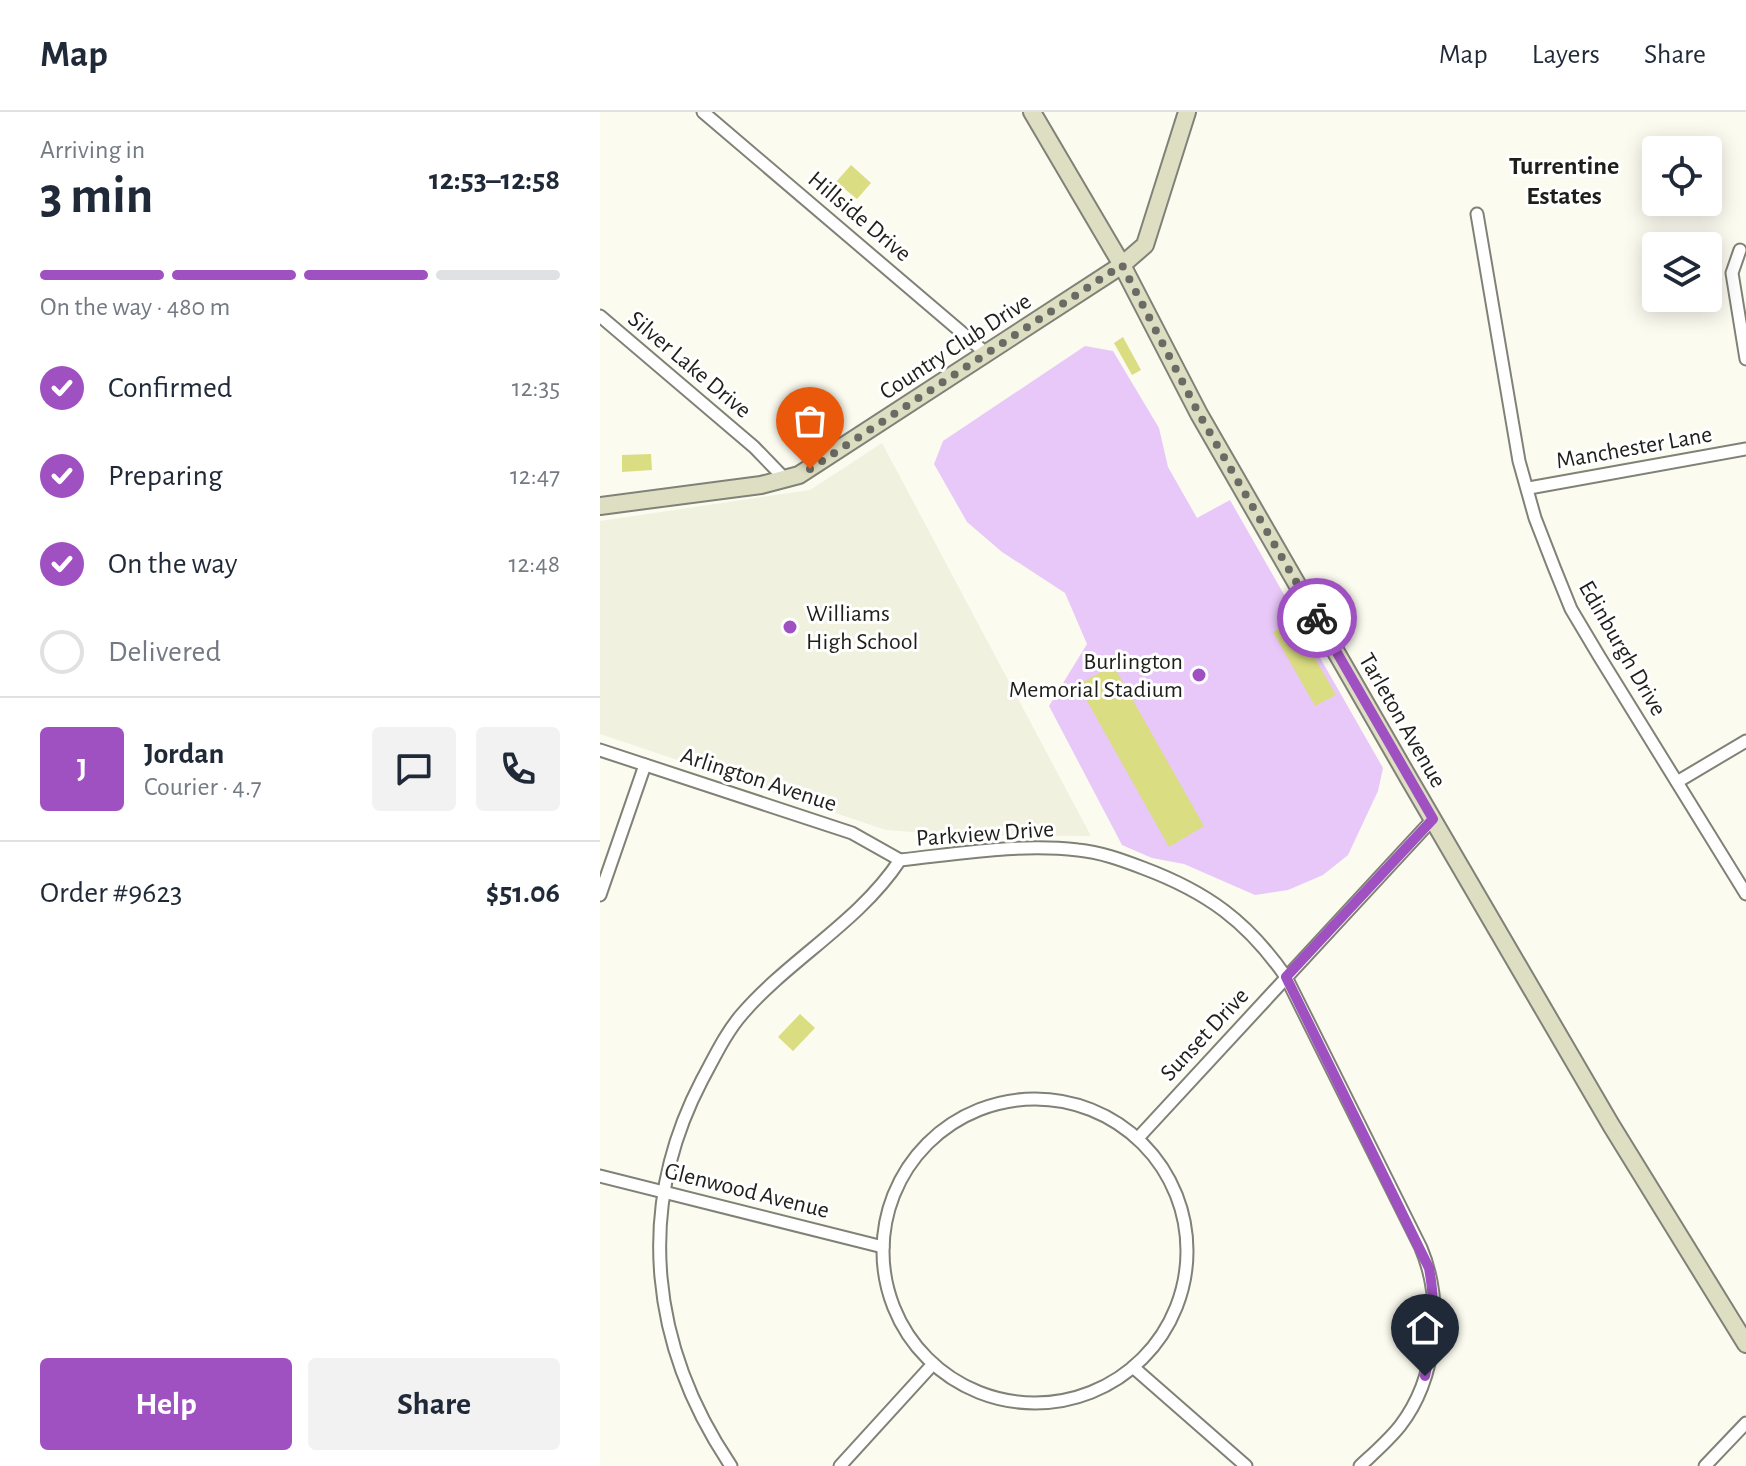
<!DOCTYPE html>
<meta charset="utf-8">
<style>
:root{--surface:#fff;--page:#f2f2f3;--text:#1f2937;--muted:#747a83;--line:#e0e1e3;--accent:#9f51c2}
body{margin:0;font-family:"Alegreya Sans",sans-serif;background:var(--page);color:var(--text);height:100vh;display:flex;flex-direction:column;font-size:30px;white-space:nowrap}
*{box-sizing:border-box;margin:0}
p{font-size:26px;color:var(--muted)}
.icon{flex:none;width:44px;height:44px;fill:none;stroke:currentColor;stroke-width:2;stroke-linecap:round;stroke-linejoin:round}
.map{position:relative;flex:1;overflow:hidden}
.side{display:flex;flex-direction:column;background:var(--surface);width:600px}
.side>*{flex:none}
.controls{position:absolute;left:1042px;top:24px;display:grid;gap:16px}
.controls a{display:grid;place-items:center;width:80px;height:80px;border-radius:8px;background:var(--surface);box-shadow:0 4px 20px #0003;font-size:40px}
.pin{position:absolute;display:grid;place-items:center;width:68px;height:68px;color:#fff;margin:-82px -34px;border-radius:50% 50% 50% 0;rotate:-45deg;box-shadow:0 0 8px #0007}
.pin .icon{rotate:45deg}
.courier{position:absolute;display:grid;place-items:center;width:80px;height:80px;margin:-40px;border:6px solid #9f51c2;border-radius:50%;background:#fff;color:#222;box-shadow:0 2px 10px #0007}
.headline em{font-style:normal;font-weight:700}
.headline div{display:flex;flex-direction:column-reverse}
.headline{display:flex;align-items:center;justify-content:space-between;height:136px;padding:0 40px}
h1{font-size:52px;font-weight:700;line-height:60px}
.bar{display:grid;grid-template-columns:repeat(4,1fr);gap:12px 8px;align-content:center;height:96px;padding:0 40px}
.bar i{height:10px;border-radius:6px;background:var(--line)}
.bar .on{background:var(--accent)}
.bar p{grid-column:span 4}
.line{display:flex;align-items:center;gap:20px;padding:0 40px;border-top:2px solid var(--line)}
.line div{flex:1}
.round{display:grid;place-items:center;flex:none;width:84px;height:84px;border-radius:8px;background:var(--page)}
ol{padding:0 40px;list-style:none}
li{display:flex;align-items:center;gap:24px;height:88px}
li p{margin-inline-start:auto}
li .icon{padding:8px;border-radius:50%;background:var(--accent);color:#fff;stroke-width:4}
li:last-child{color:var(--muted)}
li i{width:44px;height:44px;border:4px solid var(--line);border-radius:50%}
.cta{display:flex;gap:16px;margin-top:auto;padding:16px 40px}
.cta a{flex:1;height:92px;border-radius:8px;background:var(--accent);color:#fff;font-size:32px;font-weight:700;line-height:92px;text-align:center}
.cta a+a{background:var(--page);color:var(--text)}
header{display:flex;align-items:center;gap:48px;box-sizing:border-box;height:112px;padding:0 40px;background:var(--surface);border-bottom:2px solid var(--line)}
header strong{font-size:38px}
nav{display:flex;gap:44px;margin-inline-start:auto;font-size:28px}
main{display:flex;flex:1;min-height:0}
.map>svg:first-child{display:block}
</style>
<header>
<strong>Map</strong>
<nav><a>Map</a><a>Layers</a><a>Share</a></nav>
</header>
<main>
<section class="side">
<div class="headline"><div><h1>3 min</h1><p>Arriving in</p></div><em>12:53–12:58</em></div>
<div class="bar"><i class="on"></i><i class="on"></i><i class="on"></i><i></i><p>On the way · 480 m</p></div>
<ol>
<li><svg class="icon" aria-label="check" viewBox="0 0 24 24"><path d="M5 12l5 5 9-10"/></svg>Confirmed<p>12:35</p></li>
<li><svg class="icon" aria-label="check" viewBox="0 0 24 24"><path d="M5 12l5 5 9-10"/></svg>Preparing<p>12:47</p></li>
<li><svg class="icon" aria-label="check" viewBox="0 0 24 24"><path d="M5 12l5 5 9-10"/></svg>On the way<p>12:48</p></li>
<li><i></i>Delivered</li>
</ol>
<div class="line" style="height:144px"><b class="round" style="background:var(--accent);color:#fff">J</b><div><b>Jordan</b><p>Courier · 4.7</p></div><a class="round"><svg class="icon" aria-label="chat" viewBox="0 0 24 24"><path d="M4 5h16v11H9l-5 4z"/></svg></a><a class="round"><svg class="icon" aria-label="phone" viewBox="0 0 24 24"><path d="M5 4h4l2 5-3 2q2 4 5 5l2-3 5 2v4C11 20 4 13 5 4z"/></svg></a></div>
<div class="line" style="height:104px"><div>Order #9623</div><b>$51.06</b></div>
<div class="cta"><a>Help</a><a>Share</a></div>
</section>
<div class="map">
<svg width="1146" height="1354" viewBox="0 0 1146 1354">
<rect width="100%" height="100%" fill="#fbfbf0"/>
<polygon fill="#f0f1df" points="282,331 491,724 353,723 286,718 0,622 0,409 210,378"/>
<polygon fill="#e8c8f8" points="485,234 513,239 559,316 568,355 597,406 630,388 783,656 778,679 748,743 723,763 688,778 655,783 584,752 552,746 522,733 449,594 487,532 465,481 402,440 367,410 334,352 343,329"/>
<g fill="#dbdd82">
<polygon points="251,53 271,71 257,87 236,70"/>
<polygon points="523,225 541,258 532,263 514,231"/>
<polygon points="51,342 52,358 22,360 22,343"/>
<polygon points="693,508 736,583 715,594 673,520"/>
<polygon points="513,553 604,714 569,735 478,573"/>
<polygon points="200,902 215,916 193,939 178,925"/>
</g>
<g fill="none" stroke-linecap="round" stroke-linejoin="round">
<defs>
<g id="street">
<polyline points="103,0 387,242"/>
<polyline points="877,102 919,349 935,406 954,455 971,497 999,544 1146,782"/>
<polyline points="1140,138 1132,161 1146,247"/>
<polyline points="0,204 154,335 185,367"/>
<polyline points="929,376 1146,337"/>
<polyline points="0,638 252,721 300,748"/>
<polyline points="1077,670 1146,629"/>
<polyline points="0,783 45,653"/>
<circle cx="435" cy="1139" r="152"/>
<polyline points="538,1026 833,707"/>
<polyline points="0,1064 283,1135"/>
<polyline points="533,1255 646,1354"/>
<path d="M131 1354C51 1235 34 1098 102 968 114 946 126 920 143 901 191 846 259 810 300 748 358 742 419 731 478 738 500 740 522 748 543 756 607 780 647 809 686 865L821 1136C844 1191 837 1266 800 1314 788 1329 774 1341 760 1354"/>
<polyline points="240,1354 333,1252"/>
<polyline points="1105,1354 1146,1311"/>
</g>
<g id="secondary">
<polyline points="432,0 522,153 599,302 808,665 1011,1013 1146,1232"/>
<polyline points="0,394 161,373 199,363 522,153 545,133 587,0"/>
</g>
</defs>
<use href="#street" stroke="#808177" stroke-width="15"/>
<use href="#secondary" stroke="#808177" stroke-width="20"/>
<use href="#street" stroke="#fff" stroke-width="11"/>
<use href="#secondary" stroke="#dedec3" stroke-width="16"/>
</g>
<g fill="none" stroke-linecap="round" stroke-linejoin="round">
<polyline stroke="#6b6b65" stroke-width="8" stroke-dasharray="0 14.4" points="210,357 522,153 599,302 717,506"/>
<path stroke="#9f51c2" stroke-width="10" d="M717 506 833 707 686 865 829 1156C836 1193 834 1228 825 1264"/>
</g>
<g fill="#9f51c2" stroke="#fff" stroke-width="3">
<circle cx="190" cy="515" r="8"/>
<circle cx="599" cy="563" r="8"/>
</g>
<g text-anchor="middle" stroke-width="6" stroke-linejoin="round" paint-order="stroke">
<g font-size="24" fill="#1e1e1a" stroke="#fff">
<text transform="translate(260 104) rotate(40)" y="8">Hillside Drive</text>
<text transform="translate(355 234) rotate(-33)" y="8">Country Club Drive</text>
<text transform="translate(90 252) rotate(40)" y="8">Silver Lake Drive</text>
<text transform="translate(1034 335) rotate(-10)" y="8">Manchester Lane</text>
<text transform="translate(1023 536) rotate(60)" y="8">Edinburgh Drive</text>
<text transform="translate(803 608) rotate(60)" y="8">Tarleton Avenue</text>
<text transform="translate(159 667) rotate(18)" y="8">Arlington Avenue</text>
<text transform="translate(385 721) rotate(-4)" y="8">Parkview Drive</text>
<text transform="translate(604 922) rotate(-47)" y="8">Sunset Drive</text>
<text transform="translate(147 1078) rotate(14)" y="8">Glenwood Avenue</text>
</g>
<g font-size="24" fill="#1e1e1a" stroke="#fff" text-anchor="start">
<text x="206" y="509">Williams<tspan x="206" dy="28">High School</tspan></text>
<text x="583" y="557" text-anchor="end">Burlington<tspan x="583" dy="28">Memorial Stadium</tspan></text>
</g>
<g font-size="26" font-weight="bold" fill="#1e1e1a" stroke="#fff">
<text x="964" y="62">Turrentine<tspan x="964" dy="30">Estates</tspan></text>
</g>
</g>
</svg>
<div class="controls">
<a><svg class="icon" aria-label="locate" viewBox="0 0 24 24"><circle cx="12" cy="12" r="6"/><path d="M12 2v4M12 18v4M2 12h4M18 12h4"/></svg></a>
<a><svg class="icon" aria-label="layers" viewBox="0 0 24 24"><path d="M12 4l9 5-9 5-9-5zM3 14l9 5 9-5"/></svg></a>
</div>
<div class="pin" style="left:210px;top:357px;background:#ea580c"><svg class="icon" aria-label="bag" viewBox="0 0 24 24"><path d="M5 8h14l-1 12H6zM9 8a3 3 0 0 1 6 0"/></svg></div>
<div class="pin" style="left:825px;top:1264px;background:#1f2937"><svg class="icon" aria-label="home" viewBox="0 0 24 24"><path d="M3 11l9-7 9 7M6 9v11h12V9"/></svg></div>
<div class="courier" style="left:717px;top:506px"><svg class="icon" aria-label="bike" viewBox="0 0 24 24"><circle cx="6" cy="16" r="4"/><circle cx="18" cy="16" r="4"/><path d="M6 16l4-8h5l3 8M10 8l3 8H6M13 5h3"/></svg></div>
</div>
</main>
